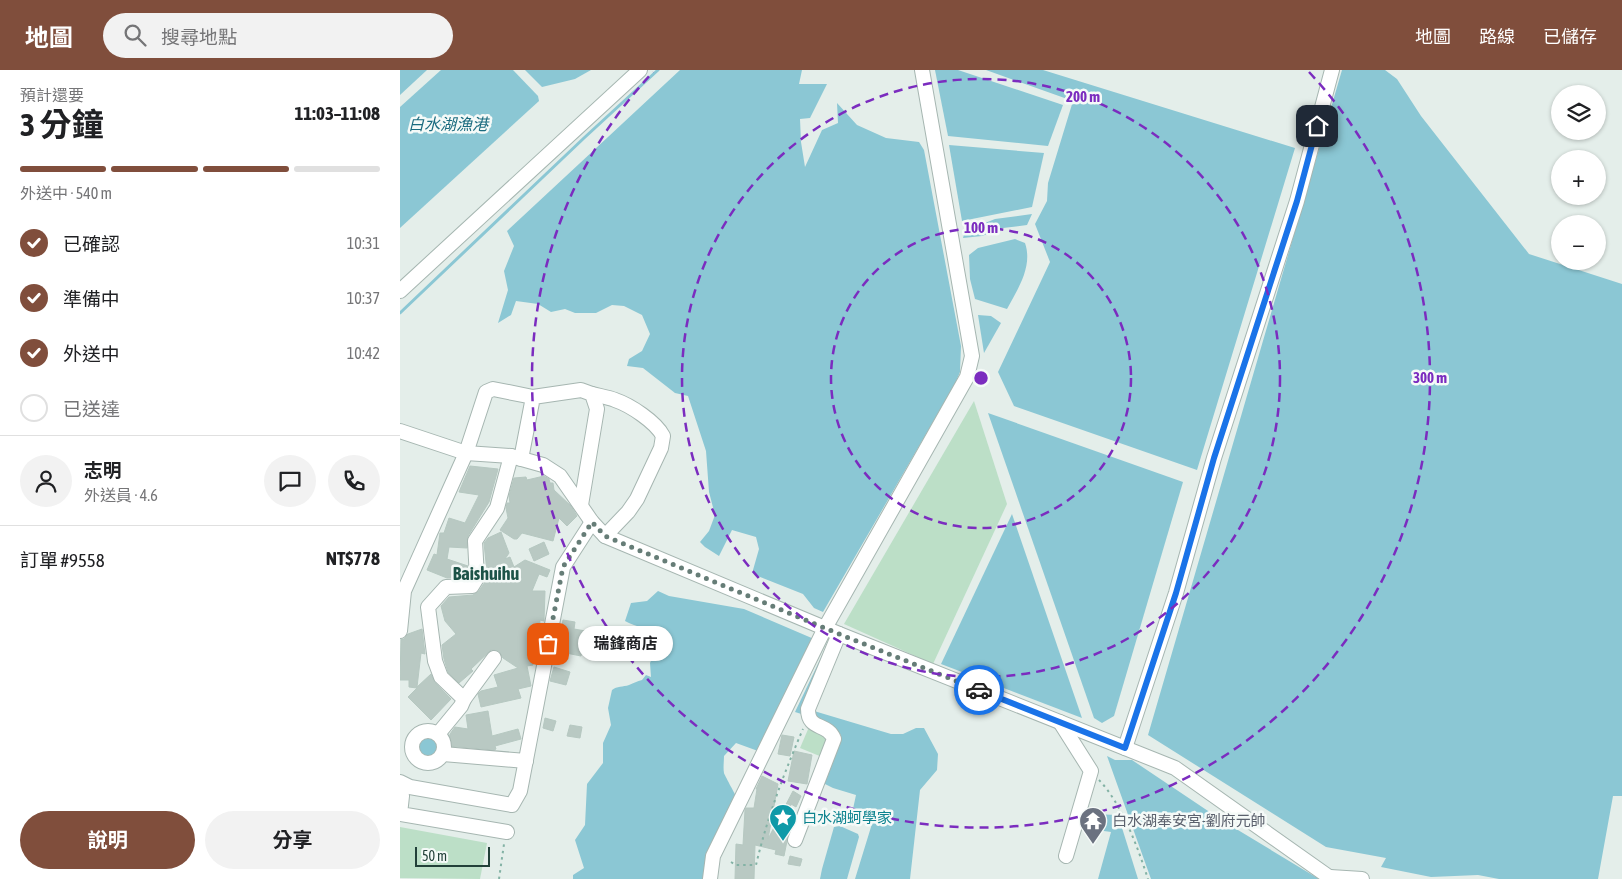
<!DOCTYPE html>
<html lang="zh-TW">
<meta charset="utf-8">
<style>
:root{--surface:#fff;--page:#f2f2f2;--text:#202124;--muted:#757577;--line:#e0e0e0;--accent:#804e3c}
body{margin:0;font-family:"Asap Condensed","Noto Sans TC",sans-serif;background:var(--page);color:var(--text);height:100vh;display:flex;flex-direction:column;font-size:19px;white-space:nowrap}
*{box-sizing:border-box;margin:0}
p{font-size:16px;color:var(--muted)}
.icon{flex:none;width:28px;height:28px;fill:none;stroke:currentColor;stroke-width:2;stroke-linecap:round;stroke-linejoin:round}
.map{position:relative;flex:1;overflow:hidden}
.panel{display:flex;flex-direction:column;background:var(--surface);width:400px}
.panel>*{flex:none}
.tools{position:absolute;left:1151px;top:15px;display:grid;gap:10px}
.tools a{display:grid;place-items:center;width:55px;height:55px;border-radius:50%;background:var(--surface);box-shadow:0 1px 4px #0004;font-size:25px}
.scale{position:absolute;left:15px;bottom:12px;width:75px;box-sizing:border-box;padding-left:5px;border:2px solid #224039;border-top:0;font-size:14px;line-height:18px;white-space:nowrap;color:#224039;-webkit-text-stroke:4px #f5faf8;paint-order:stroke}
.pin{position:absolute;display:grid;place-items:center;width:42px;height:42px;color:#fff;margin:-21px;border-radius:10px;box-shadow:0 2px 8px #0006}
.courier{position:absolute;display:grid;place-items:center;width:50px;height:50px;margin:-25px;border:4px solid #1a73e8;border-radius:50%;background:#fff;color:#222;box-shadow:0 1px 6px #0007}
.bubble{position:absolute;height:35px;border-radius:18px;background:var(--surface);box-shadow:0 1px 4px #0004;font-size:16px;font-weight:700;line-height:35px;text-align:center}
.summary em{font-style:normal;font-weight:700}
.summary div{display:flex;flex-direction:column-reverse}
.summary{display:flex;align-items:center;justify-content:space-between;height:85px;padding:0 20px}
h1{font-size:32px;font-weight:700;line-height:38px}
.bar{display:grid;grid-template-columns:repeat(4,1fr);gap:8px 5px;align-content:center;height:60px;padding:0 20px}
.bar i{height:6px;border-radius:4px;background:var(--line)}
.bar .selected{background:var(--accent)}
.bar p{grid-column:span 4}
.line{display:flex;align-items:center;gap:12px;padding:0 20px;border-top:1px solid var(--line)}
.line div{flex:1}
.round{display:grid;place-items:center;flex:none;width:52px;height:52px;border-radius:26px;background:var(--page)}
ol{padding:0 20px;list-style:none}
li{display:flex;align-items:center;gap:15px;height:55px}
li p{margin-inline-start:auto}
li .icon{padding:5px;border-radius:50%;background:var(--accent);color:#fff;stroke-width:4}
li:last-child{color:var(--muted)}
li i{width:28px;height:28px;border:2px solid var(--line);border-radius:50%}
.primary-button{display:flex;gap:10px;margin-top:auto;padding:10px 20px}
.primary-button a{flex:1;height:58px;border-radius:30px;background:var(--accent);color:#fff;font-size:20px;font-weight:700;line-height:58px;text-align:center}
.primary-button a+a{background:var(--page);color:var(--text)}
header{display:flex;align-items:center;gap:30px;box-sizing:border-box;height:70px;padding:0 25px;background:var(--accent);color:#fff}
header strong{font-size:24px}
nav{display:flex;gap:28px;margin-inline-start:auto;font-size:18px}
.search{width:350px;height:45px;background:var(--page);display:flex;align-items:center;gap:12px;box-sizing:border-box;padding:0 18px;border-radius:28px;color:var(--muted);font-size:19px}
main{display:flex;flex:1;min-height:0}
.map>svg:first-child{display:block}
</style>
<header>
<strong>地圖</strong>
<div class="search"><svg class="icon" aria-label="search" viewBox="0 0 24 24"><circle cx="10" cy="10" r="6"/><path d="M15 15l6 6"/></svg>搜尋地點</div>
<nav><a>地圖</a><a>路線</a><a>已儲存</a></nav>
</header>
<main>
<section class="panel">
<div class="summary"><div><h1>3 分鐘</h1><p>預計還要</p></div><em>11:03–11:08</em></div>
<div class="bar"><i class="selected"></i><i class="selected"></i><i class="selected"></i><i></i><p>外送中 · 540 m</p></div>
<ol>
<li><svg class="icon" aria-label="check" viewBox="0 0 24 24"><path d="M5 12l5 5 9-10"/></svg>已確認<p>10:31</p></li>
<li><svg class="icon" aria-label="check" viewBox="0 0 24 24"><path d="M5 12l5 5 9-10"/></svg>準備中<p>10:37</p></li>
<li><svg class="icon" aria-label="check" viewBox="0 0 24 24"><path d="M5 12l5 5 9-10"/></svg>外送中<p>10:42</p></li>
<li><i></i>已送達</li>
</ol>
<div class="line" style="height:90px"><a class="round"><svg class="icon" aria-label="person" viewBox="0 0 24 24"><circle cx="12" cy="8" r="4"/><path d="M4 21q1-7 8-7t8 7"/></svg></a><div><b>志明</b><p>外送員 · 4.6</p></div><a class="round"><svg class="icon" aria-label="chat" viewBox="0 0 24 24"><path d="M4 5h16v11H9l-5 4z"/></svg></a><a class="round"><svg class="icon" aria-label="phone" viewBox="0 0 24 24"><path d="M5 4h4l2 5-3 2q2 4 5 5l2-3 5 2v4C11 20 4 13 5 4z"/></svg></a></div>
<div class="line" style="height:65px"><div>訂單 #9558</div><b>NT$778</b></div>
<div class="primary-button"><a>說明</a><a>分享</a></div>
</section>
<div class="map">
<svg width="1222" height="809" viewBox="0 0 1222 809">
<rect width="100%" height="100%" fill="#e4eeea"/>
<g fill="#bcdfc7">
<polygon points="574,331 607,434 533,594 444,554"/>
<polygon points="409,657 427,667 422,687 400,678"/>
<polygon points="0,757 87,773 80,809 0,808"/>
</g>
<g fill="#8bc7d4">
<polygon points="0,0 27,0 0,25"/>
<polygon points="41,0 113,0 138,26 139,31 0,158 0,37"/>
<polygon points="125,0 191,0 175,9 142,17"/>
<polygon points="280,0 402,0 399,14 427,14 410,48 400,49 401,72 405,97 422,60 438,53 437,33 457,55 486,68 519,72 524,80 561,276 560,302 555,314 423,542 414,538 403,524 355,505 353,500 359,479 356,467 332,460 319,486 305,477 300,472 309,461 315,445 309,422 306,381 288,326 275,323 243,298 227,296 229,289 242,281 250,264 242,245 224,236 212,235 196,243 175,243 165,239 151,242 138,234 116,231 111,245 98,253 108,220 104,201 114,176 107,161"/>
<polygon points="535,0 558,0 663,35 648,76 548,66"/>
<polygon points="586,0 643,0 895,78 797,400 614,336 598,302 650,192 635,154 647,131 648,113 673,31"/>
<polygon points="942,0 985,0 997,9 1021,46 1129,184 1222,214 1222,726 1213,726 1198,809 1099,809 1078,805 1031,807 981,797 986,788 926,777 748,665"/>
<polygon points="549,75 644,83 632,137 562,151"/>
<polygon points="632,144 627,155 603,158 582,166 563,168 565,161 595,149"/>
<path d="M615 169 625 173C633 196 618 219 607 239L575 229 570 209 569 185 578 178Z"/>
<polygon points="578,245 591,246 601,253 584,283"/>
<polygon points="588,343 783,412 714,646 702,653 694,648"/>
<polygon points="612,444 682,648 541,594"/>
<path d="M258 521 269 526 344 539 414 569 358 681 336 673 324 686C324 691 323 698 324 703 324 704 335 724 336 726L304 809H173V805L184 798 175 770 185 755 187 714 203 693V673L211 655 208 638 212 620C217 616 223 617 229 615 234 613 237 611 242 610L246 605 251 607 250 593 257 576 258 567C250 558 235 557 225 551L231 533 247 531Z"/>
<path d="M427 575 430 577 404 638 491 664H503L516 658H524L538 684 537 700 520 720 510 809H455L475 744 453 739 456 725 433 718 425 714 424 707 441 665C429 652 412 647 395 642Z"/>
<circle cx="28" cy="677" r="9"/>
<polygon points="707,686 715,690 732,690 823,751 919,809 751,809"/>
<polygon points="691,744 718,745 738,809 698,809 711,762 690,759"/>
<polygon points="440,756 458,764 459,767 447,809 420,809 422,799 434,757"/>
</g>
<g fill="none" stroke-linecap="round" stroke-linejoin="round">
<polyline stroke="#8bc7d4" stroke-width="3" points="0,243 184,68 258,0"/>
</g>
<g fill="#b9c9c3" stroke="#b6c8c1">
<polygon points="70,396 98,399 89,432 68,466 67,478 49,477 47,489 68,496 68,506 67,507 47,508 27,500 34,484 37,485 40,463 44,463 49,448 65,453 79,425 59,422"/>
<polygon points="144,406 149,409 150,413 153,413 154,420 171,436 177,446 167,456 159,448 153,471 122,463 117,469 114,469 100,460 108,448 106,438 107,433 110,433 109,426 114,408 126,407 127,410"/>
<polygon points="101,462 109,483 105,489 110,487 114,497 125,490 150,500 147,507 139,504 132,521 145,521 144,551 140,550 139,565 134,565 135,588 133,589 133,595 127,596 131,616 118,619 121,628 81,637 78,624 81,621 98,617 94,605 118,598 103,588 99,581 91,580 71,599 73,601 59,613 48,602 44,589 42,575 56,564 45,551 41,536 49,527 73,525 79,521 85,512 85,501 87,502 84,473 88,468"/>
<polygon points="144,472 149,484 134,491 129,479"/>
<polygon points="163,550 175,552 174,559 203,564 199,582 182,579 181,586 156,581"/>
<polygon points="22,559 25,584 21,583 17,617 31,604 35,613 51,629 31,650 8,627 17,618 9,617 9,610 0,610 1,569 4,569 8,564"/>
<polygon points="154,597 170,602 166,615 150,611"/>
<polygon points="88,641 92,666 118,659 121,669 95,676 96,679 94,680 48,676 50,664 55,657 68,659 66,645"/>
<polygon points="145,648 156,651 153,661 143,658"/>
<polygon points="170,655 182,657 180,668 167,666"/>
<polygon points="382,665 394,667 390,686 378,684"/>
<polygon points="394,681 412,685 407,714 388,711"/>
<polygon points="362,706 378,714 368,769 393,721 401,726 396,737 391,734 386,760 389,761 384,786 375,784 376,780 355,775 354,809 335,809 336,774 343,775 345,740 346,738 354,738 357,719 356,719"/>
<polygon points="390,786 402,789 400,796 388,794"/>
</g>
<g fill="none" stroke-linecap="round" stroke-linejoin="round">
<defs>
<g id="minor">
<polyline points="0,221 240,0"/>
<path d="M192 324C199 326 208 327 215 330 230 335 256 352 263 366L261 378 237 429 228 442 205 466"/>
<polyline points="0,361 66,383 111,386 143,395 160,406 192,452 205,466 439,564 775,698 929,807 938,809"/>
<polyline points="121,389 133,327 181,320 192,324 197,339 181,435"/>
<polyline points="0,561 4,521 66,383 86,322 93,319 133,327"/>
<polyline points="64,629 94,588"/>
<polyline points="660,652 691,701 666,786"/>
<circle cx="28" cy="677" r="16"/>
<polyline points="38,664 61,636 64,629 41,607 35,591 28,537 46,517 72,516 77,508 75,471 97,438 111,386"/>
<polyline points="725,678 776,523 814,388 897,131 932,0"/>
<polyline points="43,684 126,691"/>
<polyline points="0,712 10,717 112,735 120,721 163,497 192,452"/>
<polyline points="0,717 2,726 0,744 107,762"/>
<path d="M395 770 434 669C427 652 408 661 408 639L439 564"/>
<polyline points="930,807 962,809"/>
<polyline points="310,809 313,786 425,558 567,307 572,286 522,0"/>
</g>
</defs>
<use href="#minor" stroke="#a6b6b1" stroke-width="16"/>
<g stroke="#83b2a5" stroke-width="2" stroke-dasharray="2.5 4" stroke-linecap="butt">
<path d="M699 710C722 734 738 778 748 809"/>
<path d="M331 792 336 795H356C367 748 384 703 403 659"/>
<polyline points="99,809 104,774"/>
</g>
<use href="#minor" stroke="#fff" stroke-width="14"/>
</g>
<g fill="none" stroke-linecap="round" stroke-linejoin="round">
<polyline stroke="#667d77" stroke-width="5" stroke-dasharray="0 9" points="148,574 163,497 192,452 205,466 439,564 579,620"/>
<polyline stroke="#1a73e8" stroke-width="6" points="579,620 725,678 776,523 814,388 897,131 917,56"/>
</g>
<g fill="none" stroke="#7b2cbf" stroke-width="2.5" stroke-dasharray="9 6">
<circle cx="581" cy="308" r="150"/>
<circle cx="581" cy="308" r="299"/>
<path d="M909 2A449 449 0 1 1 253 2"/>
</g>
<defs>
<symbol id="sight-pin" viewBox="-11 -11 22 30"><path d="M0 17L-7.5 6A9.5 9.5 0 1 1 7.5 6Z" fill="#0f9aa8" stroke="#f5faf8"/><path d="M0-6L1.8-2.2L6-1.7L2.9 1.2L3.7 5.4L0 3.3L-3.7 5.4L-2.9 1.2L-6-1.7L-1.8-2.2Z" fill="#fff"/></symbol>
<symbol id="temple-pin" viewBox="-11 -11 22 30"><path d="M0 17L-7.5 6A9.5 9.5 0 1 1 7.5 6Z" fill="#6b7280" stroke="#f5faf8"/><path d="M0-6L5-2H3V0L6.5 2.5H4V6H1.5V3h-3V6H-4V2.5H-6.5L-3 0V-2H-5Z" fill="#fff"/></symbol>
</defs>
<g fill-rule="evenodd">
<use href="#sight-pin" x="367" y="732" width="32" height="43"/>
<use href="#temple-pin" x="677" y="735" width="32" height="43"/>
</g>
<g text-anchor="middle" stroke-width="5" stroke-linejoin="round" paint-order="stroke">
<g font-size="15" fill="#0d838f" stroke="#f5faf8" text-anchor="start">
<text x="402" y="753">白水湖蚵學家</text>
</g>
<g font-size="15" fill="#5b616d" stroke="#f5faf8" text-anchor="start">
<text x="712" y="756">白水湖奉安宮-劉府元帥</text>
</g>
<g font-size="16" font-style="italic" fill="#1a6b7f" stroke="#f5faf8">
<text x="48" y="60">白水湖漁港</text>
</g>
<g font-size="18" font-weight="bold" fill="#1d5348" stroke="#f5faf8">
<text x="86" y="510">Baishuihu</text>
</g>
</g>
<circle cx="581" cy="308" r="8" fill="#7b2cbf" stroke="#f5faf8" stroke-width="2.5"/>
<g font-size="15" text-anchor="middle" font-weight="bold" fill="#7b2cbf" stroke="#f5faf8" stroke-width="5" stroke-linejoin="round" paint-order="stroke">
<text x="683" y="32">200 m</text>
<text x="581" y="163">100 m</text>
<text x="1030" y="313">300 m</text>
</g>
</svg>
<div class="tools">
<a><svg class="icon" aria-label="layers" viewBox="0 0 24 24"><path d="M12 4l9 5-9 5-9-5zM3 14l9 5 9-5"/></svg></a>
<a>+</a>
<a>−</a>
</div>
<div class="scale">50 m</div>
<div class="pin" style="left:148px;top:574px;background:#ea580c"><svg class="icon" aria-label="bag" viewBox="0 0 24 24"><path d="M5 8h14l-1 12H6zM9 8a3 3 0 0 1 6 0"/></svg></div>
<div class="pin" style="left:917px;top:56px;background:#1f2937"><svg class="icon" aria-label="home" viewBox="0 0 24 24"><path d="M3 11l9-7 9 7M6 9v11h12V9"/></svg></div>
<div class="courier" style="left:579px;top:620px"><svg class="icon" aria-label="car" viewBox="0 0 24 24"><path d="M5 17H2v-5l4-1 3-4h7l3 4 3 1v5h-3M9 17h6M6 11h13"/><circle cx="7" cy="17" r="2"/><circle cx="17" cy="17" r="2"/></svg></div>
<div class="bubble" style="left:178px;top:556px;width:95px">瑞鋒商店</div>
</div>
</main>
